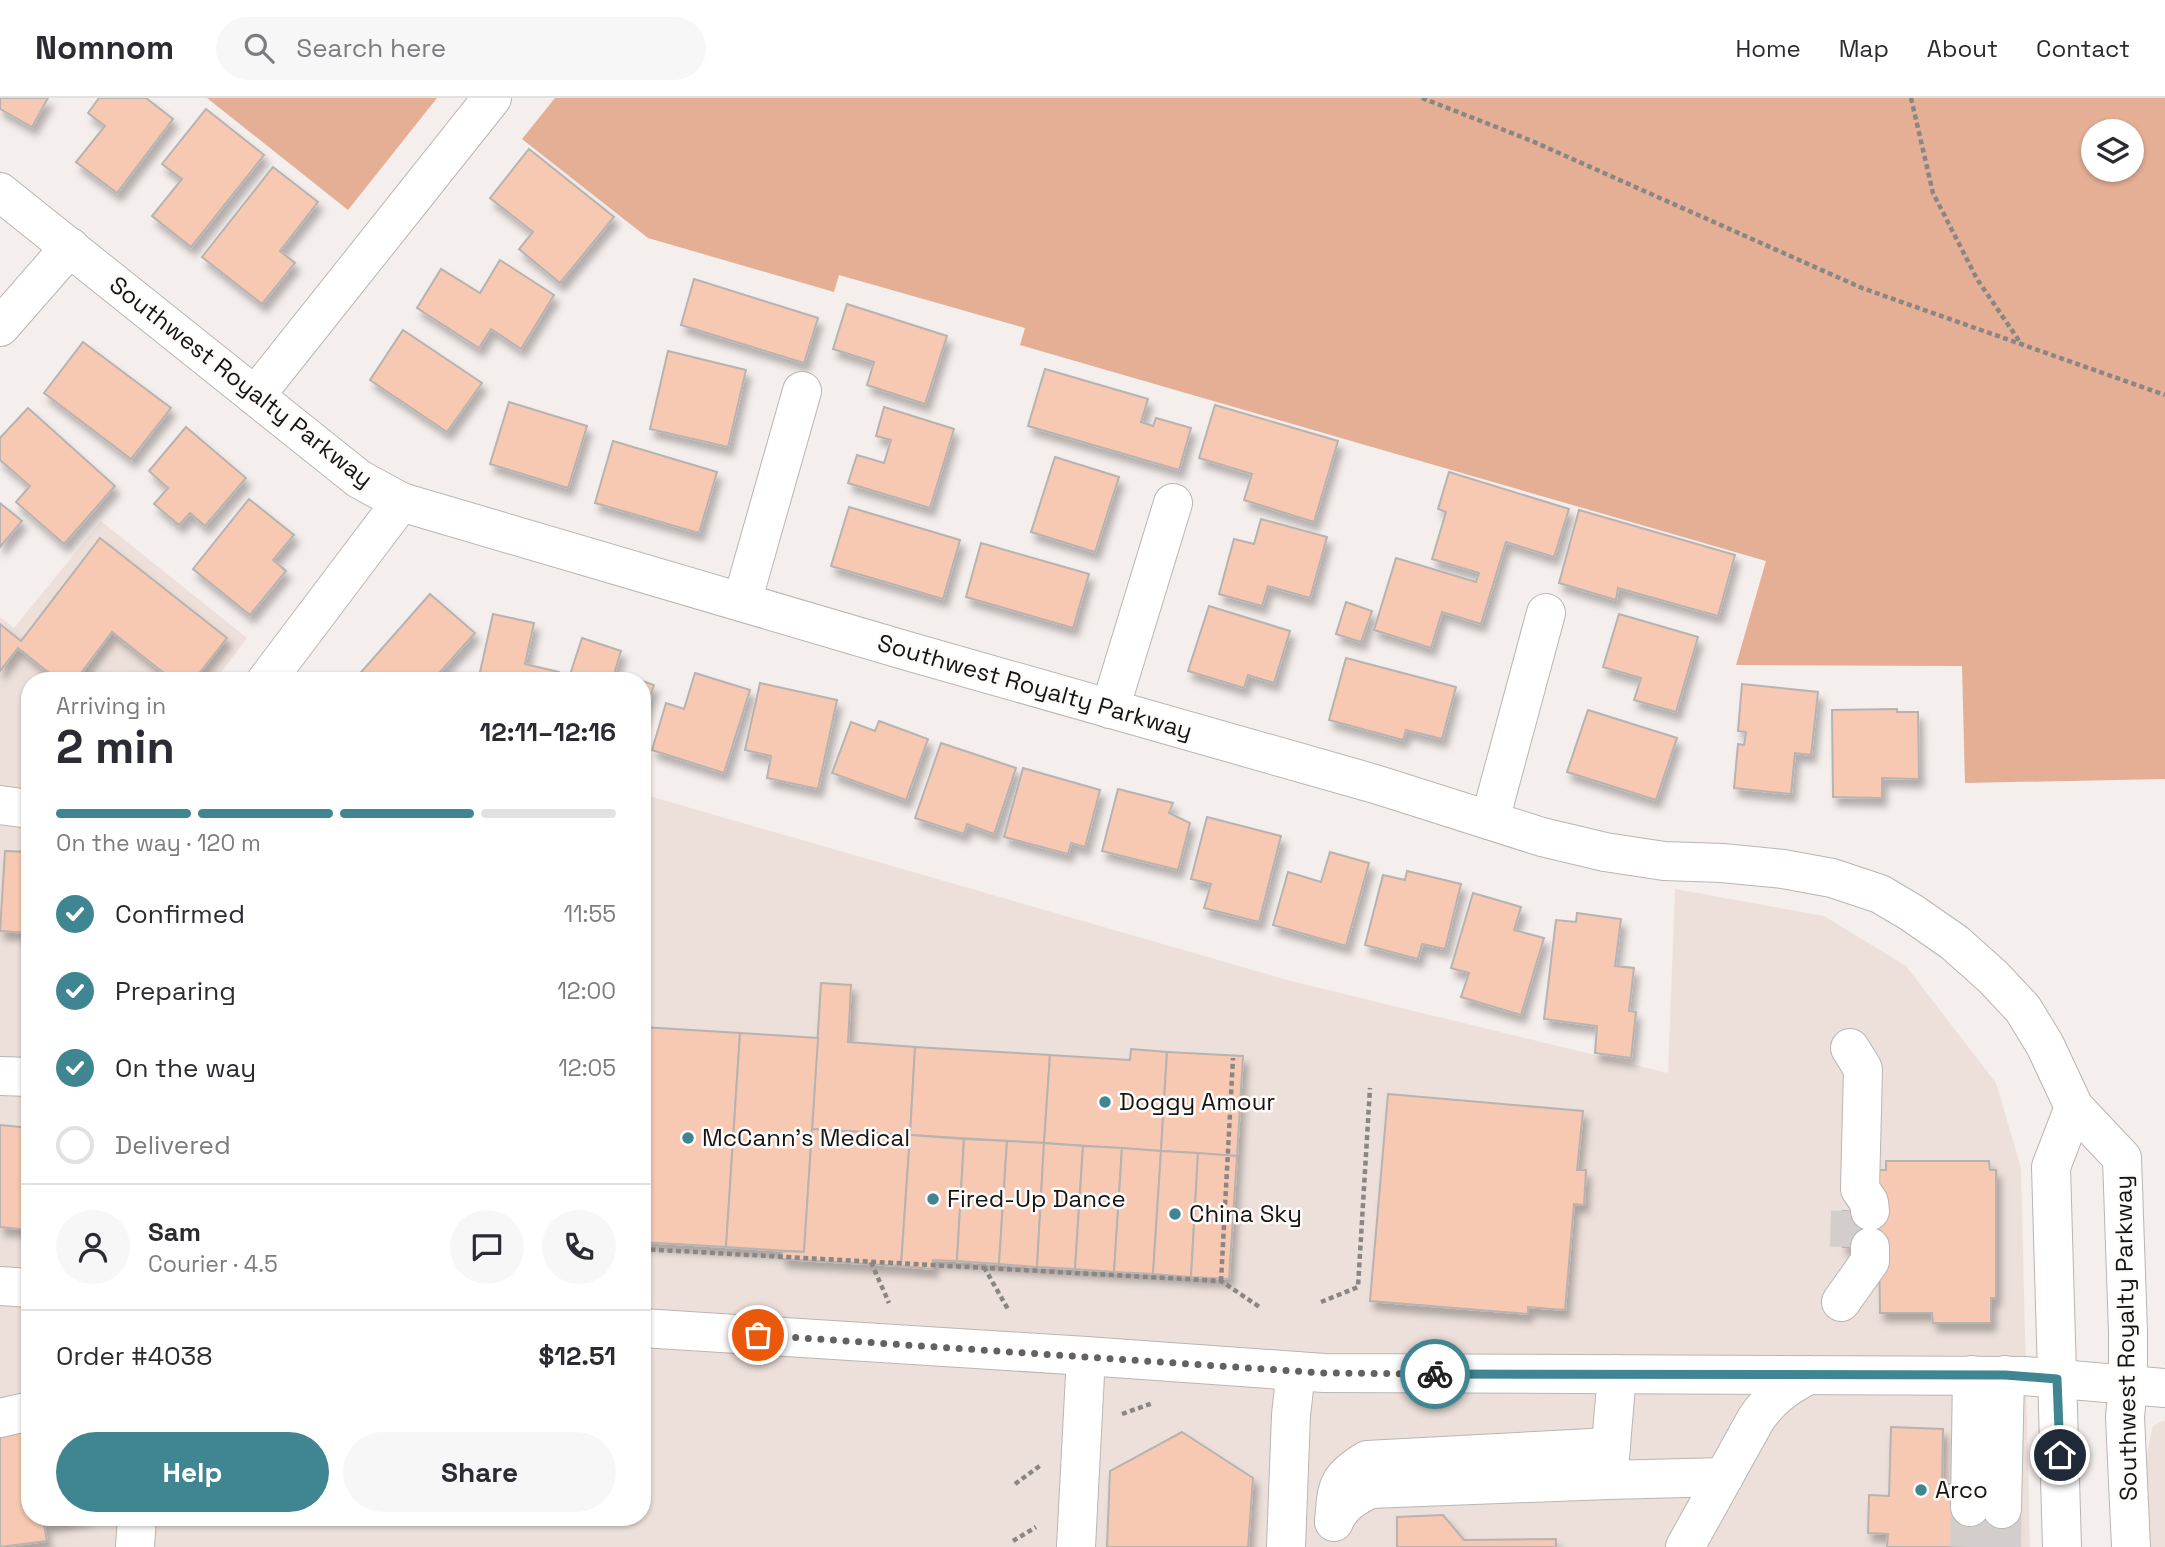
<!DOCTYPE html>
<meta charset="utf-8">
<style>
:root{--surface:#fff;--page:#f7f7f7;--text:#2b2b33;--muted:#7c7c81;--line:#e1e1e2;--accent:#408692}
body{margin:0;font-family:"Space Grotesk",sans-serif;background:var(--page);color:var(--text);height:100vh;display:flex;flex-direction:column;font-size:26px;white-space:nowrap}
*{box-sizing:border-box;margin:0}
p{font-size:23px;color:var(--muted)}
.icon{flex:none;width:38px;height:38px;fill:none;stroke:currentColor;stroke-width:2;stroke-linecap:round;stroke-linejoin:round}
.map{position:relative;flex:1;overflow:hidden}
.sheet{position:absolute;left:21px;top:574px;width:630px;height:854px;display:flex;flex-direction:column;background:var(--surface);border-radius:28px;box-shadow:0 2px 5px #0004}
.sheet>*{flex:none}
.tools{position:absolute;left:2081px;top:21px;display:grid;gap:14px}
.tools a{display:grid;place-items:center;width:63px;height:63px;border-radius:50%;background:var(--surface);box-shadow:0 2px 5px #0004;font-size:35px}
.pin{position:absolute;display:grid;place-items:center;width:60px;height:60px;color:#fff;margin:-30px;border:4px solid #fff;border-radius:50%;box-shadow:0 2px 7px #0007}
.courier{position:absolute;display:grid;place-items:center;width:70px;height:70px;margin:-35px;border:5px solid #408692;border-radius:50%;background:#fff;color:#222;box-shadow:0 2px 9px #0007}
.head em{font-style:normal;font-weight:700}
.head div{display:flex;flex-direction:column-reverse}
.head{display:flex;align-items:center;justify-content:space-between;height:119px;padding:0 35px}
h1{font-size:46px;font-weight:700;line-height:52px}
.bar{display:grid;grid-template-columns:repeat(4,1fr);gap:10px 7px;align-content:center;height:84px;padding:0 35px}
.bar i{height:9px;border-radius:5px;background:var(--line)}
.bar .selected{background:var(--accent)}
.bar p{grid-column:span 4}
.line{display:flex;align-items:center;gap:18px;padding:0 35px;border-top:2px solid var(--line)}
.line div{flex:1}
.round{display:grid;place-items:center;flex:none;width:74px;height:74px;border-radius:37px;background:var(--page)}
ol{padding:0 35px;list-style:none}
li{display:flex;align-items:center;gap:21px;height:77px}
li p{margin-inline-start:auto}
li .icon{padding:7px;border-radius:50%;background:var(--accent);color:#fff;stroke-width:4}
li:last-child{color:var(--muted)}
li i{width:38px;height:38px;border:4px solid var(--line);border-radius:50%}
.cta{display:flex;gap:14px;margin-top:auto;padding:14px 35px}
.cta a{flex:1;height:80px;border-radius:42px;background:var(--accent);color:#fff;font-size:28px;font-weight:700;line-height:80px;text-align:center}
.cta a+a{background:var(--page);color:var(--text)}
header{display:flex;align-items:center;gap:42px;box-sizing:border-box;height:98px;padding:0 35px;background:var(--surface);border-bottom:2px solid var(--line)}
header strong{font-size:33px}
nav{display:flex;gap:38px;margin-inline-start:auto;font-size:24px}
.search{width:490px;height:63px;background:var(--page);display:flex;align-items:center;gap:18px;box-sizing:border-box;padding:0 24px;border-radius:38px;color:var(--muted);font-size:26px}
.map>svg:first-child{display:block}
</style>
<header>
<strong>Nomnom</strong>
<div class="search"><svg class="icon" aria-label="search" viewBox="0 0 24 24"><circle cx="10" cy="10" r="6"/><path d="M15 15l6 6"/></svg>Search here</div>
<nav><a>Home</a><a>Map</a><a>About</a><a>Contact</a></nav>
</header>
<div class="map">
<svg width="2165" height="1449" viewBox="0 0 2165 1449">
<defs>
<filter id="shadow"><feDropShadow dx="4.5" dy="8" stdDeviation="3.5" flood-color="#0004"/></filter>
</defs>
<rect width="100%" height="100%" fill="#f4eeec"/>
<g fill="#ede0da">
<polygon points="101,423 247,540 215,583 30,583 30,1419 642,1419 642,696 1291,883 1668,975 1675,791 1824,818 1906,868 1996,985 2021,1070 2030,1449 0,1449 0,519 14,530"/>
<polygon points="2165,1322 2165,1449 2148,1449 2146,1359 2153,1328"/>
</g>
<g fill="#e4af95" fill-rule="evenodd">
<polygon points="207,0 437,0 348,112"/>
<path d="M555 0H2165V681L1965 685 1962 568 1736 567 1766 463 1020 247 1025 230 839 177 834 194 648 140 522 41ZM2132 33V72H2093V33Z"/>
</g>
<g fill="#f7c9b3" stroke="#b8b3b0" stroke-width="2" filter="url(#shadow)">
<polygon points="0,0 48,0 32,29 0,11"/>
<polygon points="99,0 146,0 173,21 117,95 76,64 105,28 88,15"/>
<polygon points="206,11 264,57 191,149 152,118 182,81 162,66"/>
<polygon points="529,51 614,119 560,185 519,151 533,134 490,100"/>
<polygon points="273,69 318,104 280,153 295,165 262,206 202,159"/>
<polygon points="500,162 554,197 521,251 491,231 479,250 417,210 441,171 480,195"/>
<polygon points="694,181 818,220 804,265 681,227"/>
<polygon points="847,206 947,238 925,306 867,287 874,264 833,251"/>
<polygon points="403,232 482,285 447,334 370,282"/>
<polygon points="83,244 171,310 131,361 44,295"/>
<polygon points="668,253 746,272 728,349 650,331"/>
<polygon points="1045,271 1148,301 1141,324 1153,328 1156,320 1191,330 1179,372 1028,328"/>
<polygon points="509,304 587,328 568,390 490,366"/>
<polygon points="1215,307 1338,343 1314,424 1244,402 1252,376 1199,360"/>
<polygon points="884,309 954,331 930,410 848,385 857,357 884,365 891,342 876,338"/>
<polygon points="28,310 115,388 64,446 16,404 30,388 0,362 0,340"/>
<polygon points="186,329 246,380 205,428 190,415 179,427 154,406 168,390 149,373"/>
<polygon points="613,343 717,374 699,435 595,405"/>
<polygon points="1055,359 1119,379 1095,454 1031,434"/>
<polygon points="1449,374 1569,411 1554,459 1506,444 1481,526 1442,514 1431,550 1374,532 1396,460 1476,484 1479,475 1432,461 1446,414 1438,411"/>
<polygon points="249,401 294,437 273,462 286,473 250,517 193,471"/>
<polygon points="0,405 22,423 0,449"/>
<polygon points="849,409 960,442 943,501 831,468"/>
<polygon points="1579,412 1735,457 1718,518 1618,490 1616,502 1559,485"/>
<polygon points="1261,421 1327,439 1310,500 1268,488 1262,508 1219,496 1234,441 1254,446"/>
<polygon points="100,440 227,540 193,583 174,583 112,534 75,583 59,583 18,550 0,573 0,526 21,543"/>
<polygon points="981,445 1089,476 1073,530 966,499"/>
<polygon points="430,496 475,535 432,583 358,583 355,581"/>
<polygon points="1346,504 1372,513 1361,544 1336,536"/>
<polygon points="1209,508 1290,533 1274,585 1248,577 1244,590 1188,573"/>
<polygon points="493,516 534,525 525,566 559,574 557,583 478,583"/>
<polygon points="1619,516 1698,539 1676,614 1634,602 1641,580 1603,569"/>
<polygon points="582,540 621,553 615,573 654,587 642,624 642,583 568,583"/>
<polygon points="1346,560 1456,589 1442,641 1406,632 1403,642 1329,622"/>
<polygon points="695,575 750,592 724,675 652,652 666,605 684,611"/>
<polygon points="760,585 837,602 818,691 767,680 771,658 745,652"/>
<polygon points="1742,586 1818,594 1811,657 1795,655 1791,696 1734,690 1738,646 1744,647 1746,634 1738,633"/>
<polygon points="1897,611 1897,614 1918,614 1919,681 1882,680 1882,700 1833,699 1832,612"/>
<polygon points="1588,612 1677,640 1656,702 1567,674"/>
<polygon points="879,623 928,641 906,702 832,675 851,624 875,633"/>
<polygon points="941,645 1016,670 994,736 967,726 964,736 915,720"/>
<polygon points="1023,670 1100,692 1085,749 1071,745 1068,756 1004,739"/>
<polygon points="1118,691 1173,705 1169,715 1190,725 1178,772 1102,753"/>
<polygon points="1207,719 1281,738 1259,824 1204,810 1211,786 1191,781"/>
<polygon points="5,753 30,754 30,835 0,833"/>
<polygon points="1330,754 1369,765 1346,848 1273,827 1288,774 1321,784"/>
<polygon points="1407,773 1461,786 1445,851 1422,846 1418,861 1365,847 1383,777 1405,782"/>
<polygon points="1473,795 1521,809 1514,832 1544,840 1521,917 1461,899 1469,875 1451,870"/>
<polygon points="1577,815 1621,821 1615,868 1634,870 1629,913 1636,914 1631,960 1595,955 1597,928 1544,921 1556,822 1576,824"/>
<polygon points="821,885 851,887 848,944 915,949 910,1037 812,1031"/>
<polygon points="642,929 740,935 726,1149 642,1144"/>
<polygon points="740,935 818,940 804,1154 726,1149"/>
<polygon points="915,949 1050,957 1044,1045 910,1037"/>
<polygon points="1131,951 1167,954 1161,1053 1044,1045 1050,957 1130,962"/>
<polygon points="1167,954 1243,958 1237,1058 1161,1053"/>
<polygon points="1388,996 1583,1013 1577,1072 1586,1072 1584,1107 1574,1106 1565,1212 1528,1209 1528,1216 1370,1203"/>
<polygon points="0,1027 30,1030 30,1132 0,1129"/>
<polygon points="812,1031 910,1037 901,1168 782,1161 782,1153 804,1154"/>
<polygon points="910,1037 964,1041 957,1163 933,1162 933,1171 901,1168"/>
<polygon points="964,1041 1007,1043 999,1166 957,1163"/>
<polygon points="1007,1043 1044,1045 1037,1169 999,1166"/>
<polygon points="1044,1045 1083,1048 1075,1171 1037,1169"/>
<polygon points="1083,1048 1122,1050 1114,1174 1075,1171"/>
<polygon points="1122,1050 1161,1053 1153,1176 1114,1174"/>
<polygon points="1161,1053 1198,1055 1191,1179 1153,1176"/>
<polygon points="1198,1055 1237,1058 1229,1181 1191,1179"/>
<polygon points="1886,1063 1989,1063 1990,1072 1996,1072 1996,1200 1991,1200 1991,1225 1933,1225 1932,1215 1880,1215 1879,1149 1843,1149 1843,1113 1878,1114 1878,1072 1886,1072"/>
<polygon points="1891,1329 1943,1331 1942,1386 1953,1386 2012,1411 2010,1449 1887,1449 1888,1436 1868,1435 1869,1397 1889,1398"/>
<polygon points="22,1334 25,1351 30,1350 30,1419 89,1419 44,1427 47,1443 0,1449 0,1338"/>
<polygon points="1182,1334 1253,1380 1248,1449 1107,1449 1110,1373"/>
<polygon points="1443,1417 1464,1442 1556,1441 1556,1449 1397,1449 1397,1419"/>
</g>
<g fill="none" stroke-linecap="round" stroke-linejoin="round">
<g stroke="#d3cdcc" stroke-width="38" stroke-dasharray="38 19" stroke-linecap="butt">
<polyline points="1849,1149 1850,1113"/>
<polyline points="1969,1449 1970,1409"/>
<polyline points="2002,1449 2002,1411"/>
</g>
<defs>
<g id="minor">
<polyline points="0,94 359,381 401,404 904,552 1375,686 1542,739 1605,754 1664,763 1722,765 1783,771 1832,780 1880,796 1912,815 1955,845 1993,879 2023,911 2045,947 2074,1009 2122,1060 2128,1234 2128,1288 2125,1319 2131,1449"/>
<polyline points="0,229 70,149"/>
<polyline points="255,298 492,0"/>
<polyline points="742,504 802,293"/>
<polyline points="266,583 401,404"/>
<polyline points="1110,611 1173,405"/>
<polyline points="0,707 30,711"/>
<polyline points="1490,722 1546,515"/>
<polyline points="1850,950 1863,971 1860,1091 1869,1104 1870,1113"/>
<polyline points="0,978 30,979"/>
<polyline points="0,1188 30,1190"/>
<polyline points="1841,1204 1870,1163 1870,1149"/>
<polyline points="642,1230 1086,1258 1324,1275 2024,1278 2165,1290"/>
<polyline points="1617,1276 1608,1382 1724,1379"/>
<polyline points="0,1320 30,1313"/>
<polyline points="1970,1409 1972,1277"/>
<polyline points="2002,1411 2005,1277"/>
<path d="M1334 1423C1342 1406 1354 1399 1370 1391L1608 1382"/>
<path d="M1334 1424C1337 1390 1335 1381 1367 1362L1611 1349"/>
<polyline points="135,1449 137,1419"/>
<polyline points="1076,1449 1086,1258"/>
<polyline points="1286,1449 1291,1317 1296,1273"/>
<path d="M1685 1449 1756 1321C1771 1299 1785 1290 1808 1277"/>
<polyline points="2062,1449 2051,1069 2074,1009"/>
</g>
</defs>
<use href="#minor" stroke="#bab5b3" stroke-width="40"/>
<g stroke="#8a8684" stroke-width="4.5" stroke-dasharray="5 3.5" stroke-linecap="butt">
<polyline points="1422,0 1532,43 1862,190 2165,297"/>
<polyline points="1911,0 1933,95 1977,181 2022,247"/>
<polyline points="642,1151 1221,1183 1261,1210"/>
<polyline points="871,1164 889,1205"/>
<polyline points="984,1169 1009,1213"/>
<polyline points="1221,1183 1233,960"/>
<polyline points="1321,1204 1358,1189 1370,990"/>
<polyline points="1122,1316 1153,1305"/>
<polyline points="1015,1386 1041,1367"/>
<polyline points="1013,1443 1036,1429"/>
</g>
<use href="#minor" stroke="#fff" stroke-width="38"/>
</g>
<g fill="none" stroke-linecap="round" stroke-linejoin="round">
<polyline stroke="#646160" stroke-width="7" stroke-dasharray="0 12.6" points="758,1237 1324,1275 1435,1276"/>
<polyline stroke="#408692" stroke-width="9" points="1435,1276 2005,1277 2057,1281 2060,1357"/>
</g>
<g fill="#408692" stroke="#fefcfb" stroke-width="2.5">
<circle cx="1105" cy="1004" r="7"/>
<circle cx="688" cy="1040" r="7"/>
<circle cx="933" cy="1101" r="7"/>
<circle cx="1175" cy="1116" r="7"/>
<circle cx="1921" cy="1392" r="7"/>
</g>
<g text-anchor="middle" stroke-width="5" stroke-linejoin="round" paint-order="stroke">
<g font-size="24" fill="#171514" stroke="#fefcfb">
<text transform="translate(241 284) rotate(38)" y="8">Southwest Royalty Parkway</text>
<text transform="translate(1035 589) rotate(16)" y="8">Southwest Royalty Parkway</text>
<text transform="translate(2126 1240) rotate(-91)" y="8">Southwest Royalty Parkway</text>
</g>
<g font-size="24" fill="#171514" stroke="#fefcfb" text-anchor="start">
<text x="1119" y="1012">Doggy Amour</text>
<text x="702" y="1048">McCann's Medical</text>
<text x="947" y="1109">Fired-Up Dance</text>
<text x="1189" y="1124">China Sky</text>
<text x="1935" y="1400">Arco</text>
</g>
</g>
</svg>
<div class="tools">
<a><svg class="icon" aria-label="layers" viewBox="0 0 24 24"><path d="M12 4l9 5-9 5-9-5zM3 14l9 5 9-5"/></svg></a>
</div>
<div class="pin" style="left:758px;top:1237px;background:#ea580c"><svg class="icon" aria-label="bag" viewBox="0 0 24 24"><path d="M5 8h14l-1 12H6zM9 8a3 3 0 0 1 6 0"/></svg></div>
<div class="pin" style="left:2060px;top:1357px;background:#1f2937"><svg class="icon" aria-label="home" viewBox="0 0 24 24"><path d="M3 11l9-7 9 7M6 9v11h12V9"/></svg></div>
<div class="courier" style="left:1435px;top:1276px"><svg class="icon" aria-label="bike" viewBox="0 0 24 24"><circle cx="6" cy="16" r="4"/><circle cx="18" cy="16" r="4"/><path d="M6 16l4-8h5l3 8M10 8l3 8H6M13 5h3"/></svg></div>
<section class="sheet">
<div class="head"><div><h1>2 min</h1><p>Arriving in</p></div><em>12:11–12:16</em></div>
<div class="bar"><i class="selected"></i><i class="selected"></i><i class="selected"></i><i></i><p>On the way · 120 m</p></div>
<ol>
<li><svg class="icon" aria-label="check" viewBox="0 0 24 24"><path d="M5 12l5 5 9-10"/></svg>Confirmed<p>11:55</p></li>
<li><svg class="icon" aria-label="check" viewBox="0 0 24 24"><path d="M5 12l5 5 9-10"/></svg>Preparing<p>12:00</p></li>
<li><svg class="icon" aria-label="check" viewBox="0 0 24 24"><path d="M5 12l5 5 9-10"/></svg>On the way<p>12:05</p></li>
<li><i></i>Delivered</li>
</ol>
<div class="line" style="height:126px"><a class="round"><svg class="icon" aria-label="person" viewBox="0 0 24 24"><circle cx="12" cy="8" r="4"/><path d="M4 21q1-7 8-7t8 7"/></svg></a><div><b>Sam</b><p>Courier · 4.5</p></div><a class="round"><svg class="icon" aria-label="chat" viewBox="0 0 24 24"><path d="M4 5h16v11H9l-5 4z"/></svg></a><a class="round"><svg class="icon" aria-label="phone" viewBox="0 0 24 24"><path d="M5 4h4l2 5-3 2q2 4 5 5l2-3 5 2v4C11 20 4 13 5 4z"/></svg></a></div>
<div class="line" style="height:91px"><div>Order #4038</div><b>$12.51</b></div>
<div class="cta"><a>Help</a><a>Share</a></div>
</section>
</div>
